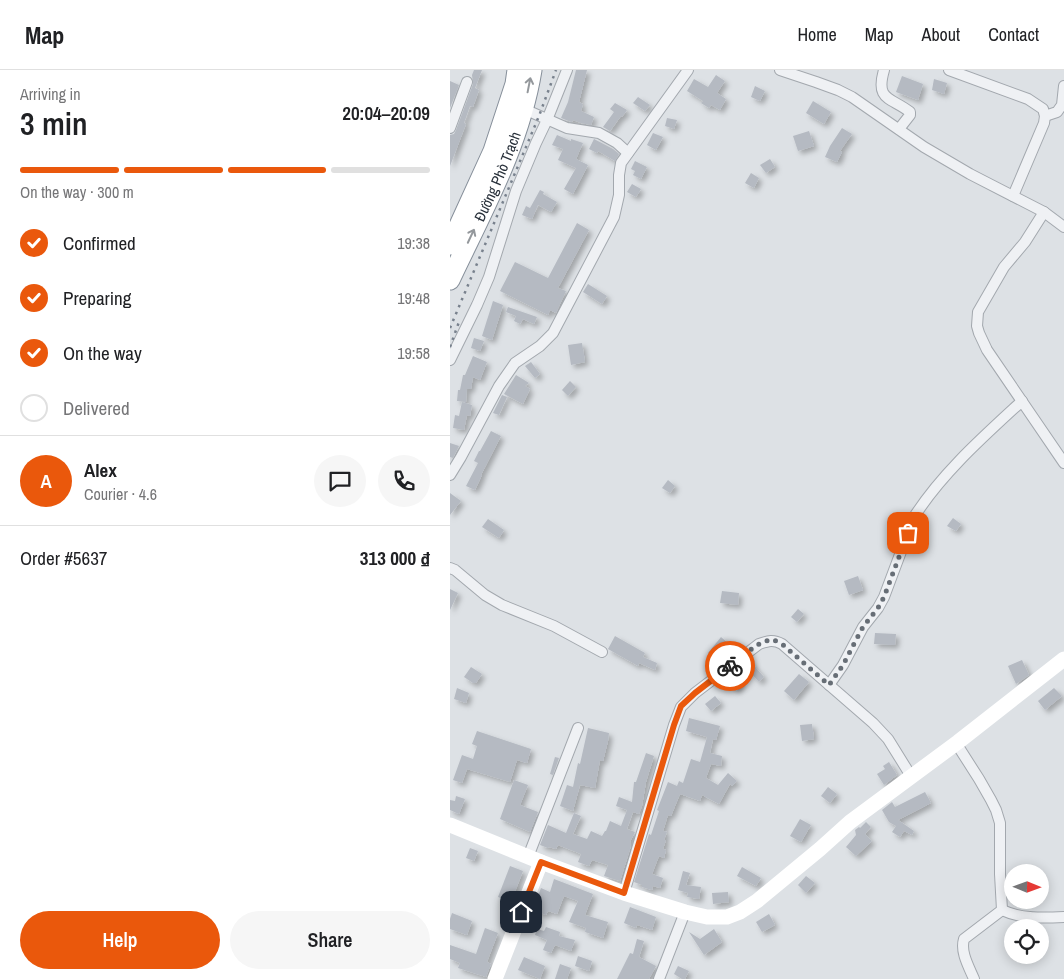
<!DOCTYPE html>
<meta charset="utf-8">
<style>
:root{--surface:#fff;--page:#f6f6f6;--text:#202124;--muted:#757577;--line:#e0e0e0;--accent:#ea580c}
body{margin:0;font-family:"Archivo Narrow",sans-serif;background:var(--page);color:var(--text);height:100vh;display:flex;flex-direction:column;font-size:19px;white-space:nowrap}
*{box-sizing:border-box;margin:0}
p{font-size:16px;color:var(--muted)}
.icon{flex:none;width:28px;height:28px;fill:none;stroke:currentColor;stroke-width:2;stroke-linecap:round;stroke-linejoin:round}
.map{position:relative;flex:1;overflow:hidden}
.sheet{display:flex;flex-direction:column;background:var(--surface);width:450px}
.sheet>*{flex:none}
.needle{width:32px;rotate:91deg}
.tools{position:absolute;left:554px;top:794px;display:grid;gap:10px}
.tools a{display:grid;place-items:center;width:45px;height:45px;border-radius:50%;background:var(--surface);box-shadow:0 2px 12px #0003;font-size:25px}
.pin{position:absolute;display:grid;place-items:center;width:42px;height:42px;color:#fff;margin:-21px;border-radius:10px;box-shadow:0 2px 8px #0006}
.courier{position:absolute;display:grid;place-items:center;width:50px;height:50px;margin:-25px;border:4px solid #ea580c;border-radius:50%;background:#fff;color:#222;box-shadow:0 1px 6px #0007}
.overview em{font-style:normal;font-weight:600}
.overview div{display:flex;flex-direction:column-reverse}
.overview{display:flex;align-items:center;justify-content:space-between;height:85px;padding:0 20px}
h1{font-size:32px;font-weight:600;line-height:38px}
.bar{display:grid;grid-template-columns:repeat(4,1fr);gap:8px 5px;align-content:center;height:60px;padding:0 20px}
.bar i{height:6px;border-radius:4px;background:var(--line)}
.bar .current{background:var(--accent)}
.bar p{grid-column:span 4}
.line{display:flex;align-items:center;gap:12px;padding:0 20px;border-top:1px solid var(--line)}
.line div{flex:1}
.round{display:grid;place-items:center;flex:none;width:52px;height:52px;border-radius:26px;background:var(--page)}
ol{padding:0 20px;list-style:none}
li{display:flex;align-items:center;gap:15px;height:55px}
li p{margin-inline-start:auto}
li .icon{padding:5px;border-radius:50%;background:var(--accent);color:#fff;stroke-width:4}
li:last-child{color:var(--muted)}
li i{width:28px;height:28px;border:2px solid var(--line);border-radius:50%}
.button{display:flex;gap:10px;margin-top:auto;padding:10px 20px}
.button a{flex:1;height:58px;border-radius:30px;background:var(--accent);color:#fff;font-size:20px;font-weight:600;line-height:58px;text-align:center}
.button a+a{background:var(--page);color:var(--text)}
header{display:flex;align-items:center;gap:30px;box-sizing:border-box;height:70px;padding:0 25px;background:var(--surface);border-bottom:1px solid var(--line)}
header strong{font-size:24px}
nav{display:flex;gap:28px;margin-inline-start:auto;font-size:18px}
main{display:flex;flex:1;min-height:0}
.map>svg:first-child{display:block}
</style>
<header>
<strong>Map</strong>
<nav><a>Home</a><a>Map</a><a>About</a><a>Contact</a></nav>
</header>
<main>
<section class="sheet">
<div class="overview"><div><h1>3 min</h1><p>Arriving in</p></div><em>20:04–20:09</em></div>
<div class="bar"><i class="current"></i><i class="current"></i><i class="current"></i><i></i><p>On the way · 300 m</p></div>
<ol>
<li><svg class="icon" aria-label="check" viewBox="0 0 24 24"><path d="M5 12l5 5 9-10"/></svg>Confirmed<p>19:38</p></li>
<li><svg class="icon" aria-label="check" viewBox="0 0 24 24"><path d="M5 12l5 5 9-10"/></svg>Preparing<p>19:48</p></li>
<li><svg class="icon" aria-label="check" viewBox="0 0 24 24"><path d="M5 12l5 5 9-10"/></svg>On the way<p>19:58</p></li>
<li><i></i>Delivered</li>
</ol>
<div class="line" style="height:90px"><b class="round" style="background:var(--accent);color:#fff">A</b><div><b>Alex</b><p>Courier · 4.6</p></div><a class="round"><svg class="icon" aria-label="chat" viewBox="0 0 24 24"><path d="M4 5h16v11H9l-5 4z"/></svg></a><a class="round"><svg class="icon" aria-label="phone" viewBox="0 0 24 24"><path d="M5 4h4l2 5-3 2q2 4 5 5l2-3 5 2v4C11 20 4 13 5 4z"/></svg></a></div>
<div class="line" style="height:65px"><div>Order #5637</div><b>313 000 ₫</b></div>
<div class="button"><a>Help</a><a>Share</a></div>
</section>
<div class="map">
<svg width="614" height="909" viewBox="0 0 614 909">
<defs>
<filter id="shadow"><feDropShadow dx="3.5" dy="3.5" stdDeviation="2.5" flood-color="#0004"/></filter>
</defs>
<rect width="100%" height="100%" fill="#dde1e5"/>
<g fill="#b5bac2" filter="url(#shadow)">
<polygon points="24,0 32,0 25,18 29,20 23,37 20,36 14,53 16,54 0,96 0,65 4,64 6,60 23,14 22,5"/>
<polygon points="126,0 137,0 129,32 133,34 131,41 144,47 141,55 131,53 123,50 122,52 119,51 111,48 118,32"/>
<polygon points="266,5 275,11 267,23 276,29 270,40 261,35 259,38 251,33 253,31 237,21 244,9 258,17"/>
<polygon points="452,6 473,14 468,30 446,22"/>
<polygon points="484,9 497,13 494,24 482,20"/>
<polygon points="0,11 9,15 0,38"/>
<polygon points="305,16 315,21 310,31 301,27"/>
<polygon points="188,27 200,35 195,41 183,33"/>
<polygon points="363,31 381,42 374,54 356,43"/>
<polygon points="165,33 177,40 172,47 171,46 160,61 153,57 164,42 160,39"/>
<polygon points="217,48 227,50 224,59 215,56"/>
<polygon points="392,58 402,64 390,81 392,82 387,92 375,87 380,76"/>
<polygon points="359,61 364,76 348,81 343,66"/>
<polygon points="203,63 213,67 206,80 197,75"/>
<polygon points="107,65 121,71 121,69 133,73 126,89 138,95 123,124 114,119 126,98 108,90 113,79 102,75"/>
<polygon points="144,69 163,79 169,84 165,91 148,81 147,83 139,79"/>
<polygon points="320,89 325,97 316,103 310,95"/>
<polygon points="185,91 197,97 191,109 183,105 185,101 181,99"/>
<polygon points="301,103 309,108 304,118 295,113"/>
<polygon points="182,114 191,119 186,127 177,122"/>
<polygon points="90,120 94,122 93,124 107,132 101,142 88,135 82,149 72,145 76,136 80,138"/>
<polygon points="127,153 139,160 108,218 116,221 106,243 100,240 98,245 50,221 65,192 98,208"/>
<polygon points="138,214 157,226 152,234 133,222"/>
<polygon points="43,231 53,235 42,270 32,266"/>
<polygon points="58,237 87,247 84,254 73,249 70,254 64,251 66,246 56,242"/>
<polygon points="24,268 34,271 30,281 21,278"/>
<polygon points="132,273 135,292 121,295 118,275"/>
<polygon points="23,286 37,292 30,310 23,307 21,319 17,319 16,332 7,331 8,320 10,320 13,305 15,305"/>
<polygon points="81,292 90,304 85,308 75,296"/>
<polygon points="66,305 79,313 75,316 80,319 73,334 54,324"/>
<polygon points="120,311 126,317 118,326 112,320"/>
<polygon points="52,325 57,327 49,345 43,343"/>
<polygon points="12,332 22,335 20,346 17,345 14,360 3,358 5,345 9,346"/>
<polygon points="41,361 51,366 31,405 32,405 25,420 16,416 28,393 24,391 29,381 30,381"/>
<polygon points="0,373 9,376 3,388 0,387"/>
<polygon points="218,410 225,416 220,423 212,418"/>
<polygon points="0,423 11,431 0,445"/>
<polygon points="503,448 511,454 506,461 497,456"/>
<polygon points="38,449 54,460 49,468 32,457"/>
<polygon points="408,506 413,520 399,525 394,511"/>
<polygon points="0,519 8,523 0,540"/>
<polygon points="272,521 289,523 288,535 270,533"/>
<polygon points="348,539 354,544 347,552 341,547"/>
<polygon points="425,563 446,564 445,575 424,574"/>
<polygon points="165,566 195,583 193,587 207,593 205,600 189,593 188,596 158,579"/>
<polygon points="271,567 279,574 267,590 258,583"/>
<polygon points="299,590 314,607 309,612 294,595"/>
<polygon points="572,590 579,605 566,614 558,596"/>
<polygon points="21,597 32,604 26,613 23,613 14,607"/>
<polygon points="349,604 359,612 344,630 334,621"/>
<polygon points="284,608 292,614 286,621 279,614"/>
<polygon points="7,618 19,623 16,633 4,629"/>
<polygon points="604,618 612,626 595,640 588,631"/>
<polygon points="265,626 271,633 261,641 255,634"/>
<polygon points="239,648 270,656 266,670 263,669 260,683 272,686 271,696 261,694 256,708 268,715 278,703 287,711 282,716 280,714 269,734 252,725 250,731 230,724 221,746 218,745 213,761 217,762 214,770 216,770 213,779 216,780 214,788 209,786 202,804 213,808 210,818 203,816 202,820 192,817 192,815 184,812 199,764 201,765 209,741 207,740 218,712 227,716 229,711 233,713 241,689 250,692 257,667 236,661"/>
<polygon points="362,654 364,669 352,671 350,655"/>
<polygon points="138,658 159,663 158,671 153,691 150,690 145,718 130,715 123,741 110,736 117,715 123,717 128,693 130,694"/>
<polygon points="27,661 81,679 77,693 67,690 60,712 17,699 12,713 3,710 12,685 23,689 27,676 22,674"/>
<polygon points="196,683 204,686 196,712 192,736 189,744 183,742 177,759 185,762 180,772 181,772 181,776 170,811 154,806 158,795 142,790 139,796 128,792 131,784 108,775 106,779 99,777 98,778 90,775 98,755 116,763 124,743 131,746 123,764 137,769 141,761 152,766 155,761 156,761 160,751 171,756 177,740 166,736 169,727 182,732 184,712 186,712"/>
<polygon points="105,687 109,688 103,705 100,704"/>
<polygon points="439,692 447,705 434,715 427,704 435,699 433,696"/>
<polygon points="64,710 78,715 70,735 88,742 80,762 50,749"/>
<polygon points="378,717 387,724 380,733 371,726"/>
<polygon points="475,722 481,733 448,750 464,761 462,765 454,761 450,767 442,762 446,756 439,752 432,740 442,732 445,737"/>
<polygon points="6,726 15,729 9,744 0,740 0,730 5,731"/>
<polygon points="350,749 361,755 351,772 340,766"/>
<polygon points="416,752 421,757 415,764 422,771 406,786 396,777 406,765 405,760 409,757 410,758"/>
<polygon points="20,778 28,781 24,791 16,788"/>
<polygon points="60,796 73,801 61,832 48,827"/>
<polygon points="292,797 311,808 306,816 287,806"/>
<polygon points="233,801 240,803 236,815 251,817 249,829 237,827 238,823 228,820"/>
<polygon points="356,806 365,813 356,823 348,815"/>
<polygon points="104,809 143,824 135,845 158,852 153,868 135,862 136,858 119,852 128,831 114,826 107,844 98,841 96,845 86,841 90,832 86,831 91,818 100,822"/>
<polygon points="278,822 279,832 263,834 262,823"/>
<polygon points="55,837 62,840 57,853 50,849"/>
<polygon points="180,837 206,847 202,860 187,855 186,858 174,853"/>
<polygon points="2,843 22,851 17,865 0,859 0,849"/>
<polygon points="319,844 325,855 312,862 306,852"/>
<polygon points="96,857 110,862 109,866 125,870 121,881 105,875 101,883 93,880 97,870 85,865 87,859 94,861"/>
<polygon points="35,858 48,863 37,892 41,894 36,907 8,898 10,893 0,889 0,875 26,884"/>
<polygon points="264,859 272,872 254,885 239,862 250,869"/>
<polygon points="187,869 194,871 189,887 206,896 199,909 167,909 180,883 183,884"/>
<polygon points="128,886 142,891 139,901 125,896"/>
<polygon points="74,887 95,896 90,909 68,900"/>
<polygon points="110,894 121,898 117,909 105,909"/>
<polygon points="228,896 239,901 235,909 232,909 224,904"/>
</g>
<g fill="none" stroke-linecap="round" stroke-linejoin="round">
<defs>
<g id="street">
<polyline points="330,0 366,12 388,20 402,27 474,77 520,104 594,142 614,157"/>
<path d="M434 0C425 31 441 27 460 42V45L449 59"/>
<polyline points="499,0 578,29 593,39 595,46 594,53 563,126"/>
<polyline points="74,39 117,58 149,63 167,73 178,83"/>
<polyline points="595,46 607,42 612,35 614,16"/>
<polyline points="0,58 17,12"/>
<polyline points="594,142 575,172 554,197 528,242 527,256 529,263 537,280 614,393"/>
<polyline points="0,290 27,235 39,207 66,121 86,73 97,50 117,0"/>
<polyline points="0,405 11,387 49,316 65,293 90,276 103,263 164,147 169,125 169,105 171,93 238,0"/>
<polyline points="0,498 5,500 35,525 52,535 104,556 152,582"/>
<path d="M379 615 393 595 413 557 428 538 434 527 464 447C492 403 534 366 572 331"/>
<path d="M506 673 529 709 541 730 546 740 550 753V804L552 840 514 869C510 882 519 897 524 909"/>
<polyline points="78,787 128,658"/>
<path d="M174 823 224 655 231 637 245 623 309 574C318 571 323 569 332 574L423 653 438 669 461 706"/>
<path d="M552 840C571 849 593 848 614 847"/>
<polyline points="209,909 235,842"/>
</g>
<g id="highway">
<polyline points="0,175 43,81 65,14 67,0"/>
<path id="s1" d="M0 210C32 142 70 75 82 0"/>
</g>
</defs>
<use href="#street" stroke="#a3a8ae" stroke-width="12"/>
<use href="#highway" stroke="#868f9a" stroke-width="21"/>
<use href="#street" stroke="#eff1f4" stroke-width="10"/>
<g stroke="#fff" stroke-width="15">
<polyline points="0,755 91,792 174,823 235,842 257,847 277,847 290,842 307,831 370,779 400,752 508,672 614,589"/>
<polyline points="45,909 91,792"/>
</g>
<use href="#highway" stroke="#fff" stroke-width="19"/>
<g stroke="#78818d" stroke-width="2.5" stroke-dasharray="2.5 5" stroke-linecap="butt">
<polyline points="0,258 89,46 106,0"/>
<polyline points="0,277 10,249"/>
</g>
</g>
<defs><path id="oneway-shaft" d="M-6 0H5M1.5-3L5.5 0L1.5 3" fill="none" stroke-width="1.6" stroke-linecap="round" stroke-linejoin="round" transform="scale(1.25)"/></defs>
<g stroke="#94989c">
<use href="#oneway-shaft" transform="translate(79 15) rotate(-79)"/>
<use href="#oneway-shaft" transform="translate(21 166) rotate(-65)"/>
</g>
<g fill="none" stroke-linecap="round" stroke-linejoin="round">
<path stroke="#676e76" stroke-width="5" stroke-dasharray="0 9" d="M280 596C291 588 311 568 324 570 326 571 330 573 332 574L379 615 393 595 406 570 413 557 428 538 434 527 458 463"/>
<polyline stroke="#ea580c" stroke-width="6" points="71,842 91,792 174,823 224,655 231,636 245,623 280,596"/>
</g>
<g text-anchor="middle" stroke-width="4.5" stroke-linejoin="round" paint-order="stroke">
<g font-size="15" fill="#28303a" stroke="#eceff3">
<text dy="5" stroke="none"><textPath href="#s1" startOffset="114">Đường Phò Trạch</textPath></text>
</g>
</g>
</svg>
<div class="tools">
<a><svg class="needle" viewBox="-14 -14 28 28"><path d="M0-13l5 13h-10z" fill="#e53935"/><path d="M0 13l5-13h-10z" fill="#757577"/></svg></a>
<a><svg class="icon" aria-label="locate" viewBox="0 0 24 24"><circle cx="12" cy="12" r="6"/><path d="M12 2v4M12 18v4M2 12h4M18 12h4"/></svg></a>
</div>
<div class="pin" style="left:458px;top:463px;background:#ea580c"><svg class="icon" aria-label="bag" viewBox="0 0 24 24"><path d="M5 8h14l-1 12H6zM9 8a3 3 0 0 1 6 0"/></svg></div>
<div class="pin" style="left:71px;top:842px;background:#1f2937"><svg class="icon" aria-label="home" viewBox="0 0 24 24"><path d="M3 11l9-7 9 7M6 9v11h12V9"/></svg></div>
<div class="courier" style="left:280px;top:596px"><svg class="icon" aria-label="bike" viewBox="0 0 24 24"><circle cx="6" cy="16" r="4"/><circle cx="18" cy="16" r="4"/><path d="M6 16l4-8h5l3 8M10 8l3 8H6M13 5h3"/></svg></div>
</div>
</main>
